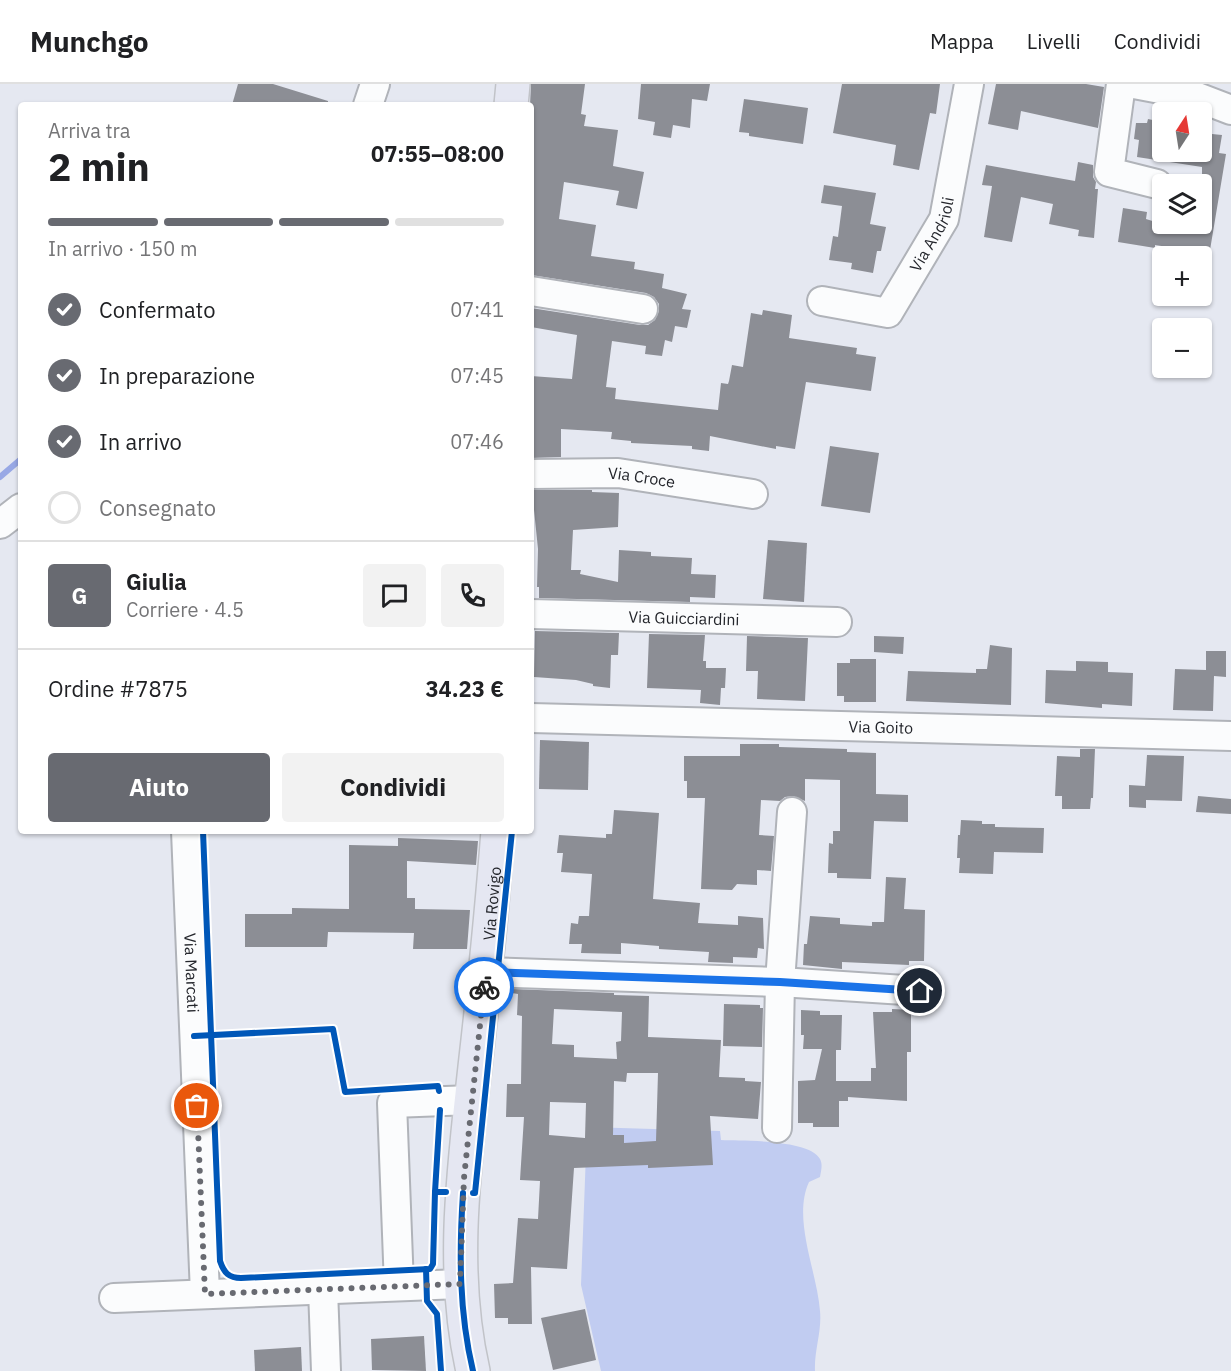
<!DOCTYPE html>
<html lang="it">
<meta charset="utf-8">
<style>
:root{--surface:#fff;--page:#f2f2f2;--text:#202124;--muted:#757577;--line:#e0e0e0;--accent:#686a71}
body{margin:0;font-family:"IBM Plex Sans",sans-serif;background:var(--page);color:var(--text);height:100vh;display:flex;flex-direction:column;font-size:22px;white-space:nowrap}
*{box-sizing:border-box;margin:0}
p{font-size:20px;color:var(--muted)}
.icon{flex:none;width:33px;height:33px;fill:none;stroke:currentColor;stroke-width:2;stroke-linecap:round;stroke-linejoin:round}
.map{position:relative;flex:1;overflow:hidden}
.drawer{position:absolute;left:18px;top:18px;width:516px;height:732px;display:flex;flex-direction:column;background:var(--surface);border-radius:6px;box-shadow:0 2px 4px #0004}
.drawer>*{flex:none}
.needle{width:39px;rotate:12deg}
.controls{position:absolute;left:1152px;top:18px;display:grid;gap:12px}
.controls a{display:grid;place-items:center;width:60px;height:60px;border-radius:6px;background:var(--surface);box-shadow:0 2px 4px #0004;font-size:30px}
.pin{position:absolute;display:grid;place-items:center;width:51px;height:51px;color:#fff;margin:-26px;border:3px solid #fff;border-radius:50%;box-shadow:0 2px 6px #0007}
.courier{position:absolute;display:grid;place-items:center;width:60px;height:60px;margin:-30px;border:4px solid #1a73e8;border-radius:50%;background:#fff;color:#222;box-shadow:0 2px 8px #0007}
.overview em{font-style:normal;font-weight:700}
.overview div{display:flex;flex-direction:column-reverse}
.overview{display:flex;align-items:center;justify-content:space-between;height:102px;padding:0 30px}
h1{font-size:39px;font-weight:700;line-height:45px}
.bar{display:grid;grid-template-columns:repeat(4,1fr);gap:9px 6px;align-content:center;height:72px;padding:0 30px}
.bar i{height:8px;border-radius:4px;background:var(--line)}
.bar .selected{background:var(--accent)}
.bar p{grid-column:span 4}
.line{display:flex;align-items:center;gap:15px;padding:0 30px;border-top:2px solid var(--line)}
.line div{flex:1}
.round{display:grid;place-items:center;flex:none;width:63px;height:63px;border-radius:6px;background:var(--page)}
ol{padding:0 30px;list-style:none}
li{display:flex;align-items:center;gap:18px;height:66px}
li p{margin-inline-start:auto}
li .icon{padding:6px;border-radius:50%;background:var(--accent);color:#fff;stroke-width:4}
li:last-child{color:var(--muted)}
li i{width:33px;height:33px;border:3px solid var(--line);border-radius:50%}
.action{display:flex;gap:12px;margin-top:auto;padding:12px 30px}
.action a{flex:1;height:69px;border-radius:6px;background:var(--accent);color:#fff;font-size:24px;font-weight:700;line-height:69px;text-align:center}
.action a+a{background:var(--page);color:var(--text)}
header{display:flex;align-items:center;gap:36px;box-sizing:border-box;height:84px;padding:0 30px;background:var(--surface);border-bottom:2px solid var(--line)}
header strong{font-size:28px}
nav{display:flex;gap:33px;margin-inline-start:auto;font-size:21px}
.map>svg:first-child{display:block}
</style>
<header>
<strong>Munchgo</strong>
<nav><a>Mappa</a><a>Livelli</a><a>Condividi</a></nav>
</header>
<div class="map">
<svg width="1231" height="1287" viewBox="0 0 1231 1287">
<rect width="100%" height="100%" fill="#e5e8f1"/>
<path fill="#c1ccf1" d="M587 1043 720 1047 721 1056C741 1057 810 1055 820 1075 823 1081 821 1087 820 1093L809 1098C792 1135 817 1187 820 1227 822 1247 814 1267 815 1287H601L581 1201Z"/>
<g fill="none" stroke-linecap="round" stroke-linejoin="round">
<polyline stroke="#98a8e5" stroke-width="6" points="0,393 21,375"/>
</g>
<g fill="#8c8e95" fill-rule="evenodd">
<polygon points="238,0 273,0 328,17 328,21 232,21"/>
<polygon points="531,0 585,0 581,30 586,31 584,42 618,46 613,82 644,88 637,125 616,121 619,107 564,98 559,135 596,141 591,172 635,178 634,185 664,190 662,204 687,210 682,225 691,226 687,244 675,242 672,258 665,256 662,272 645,270 646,262 612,257 606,303 616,304 615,315 718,326 721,299 728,300 729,297 732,281 743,283 751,229 762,231 763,226 792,231 789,254 857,264 856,270 876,273 871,307 806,298 795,365 776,362 776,365 710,352 709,367 692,365 692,362 631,359 631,357 611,355 612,348 561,345 561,373 531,374 531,292 572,295 577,251 531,243 531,224 640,241 648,241 655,236 659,227 659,220 654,213 646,209 531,191 530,21"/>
<polygon points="641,0 710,0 707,17 692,15 690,44 673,41 671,54 653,51 655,38 638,35"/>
<polygon points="842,0 940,0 936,30 930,29 919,86 893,81 896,61 833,49"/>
<polygon points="996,0 1086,0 1104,3 1098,44 1021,27 1018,46 988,40"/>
<polygon points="744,15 808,24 803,60 749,52 749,49 739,48"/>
<polygon points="1148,35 1162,38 1162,68 1202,68 1202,49 1222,51 1219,69 1226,70 1209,172 1193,172 1194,167 1155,161 1155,164 1118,158 1123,124 1147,128 1146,135 1162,140 1202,140 1202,83 1137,73 1139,56 1134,55 1136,39 1147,39"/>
<polygon points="1078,78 1093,81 1093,93 1096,98 1095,105 1098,105 1094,154 1078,152 1079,146 1049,140 1053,120 1021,113 1012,158 984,153 992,102 982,101 986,81 1075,97"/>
<polygon points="824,101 876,109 870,140 886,143 881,167 877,167 873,189 851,185 852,179 829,176 833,152 838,153 842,122 821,119"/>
<polygon points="830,362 879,369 870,429 821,422"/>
<polygon points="532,406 592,406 592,408 619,409 618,443 573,446 571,486 581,486 580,490 618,498 619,466 651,468 651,472 692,474 691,490 716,491 715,514 690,513 690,518 539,514 539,503 537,503 538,465"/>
<polygon points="768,456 807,459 804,518 763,515"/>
<polygon points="535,547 619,549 618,571 611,571 610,604 593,602 593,600 576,596 534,593"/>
<polygon points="649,550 705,551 703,577 706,577 706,584 726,584 725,604 721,604 720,621 700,619 701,606 647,604"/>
<polygon points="747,552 808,554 805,617 757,615 758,587 746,587"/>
<polygon points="874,552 904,553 903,570 874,568"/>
<polygon points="990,561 1012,564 1011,621 906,617 908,587 976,589 976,585 987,585"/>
<polygon points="1206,567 1226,567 1226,593 1214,592 1213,627 1173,626 1175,585 1206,586"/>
<polygon points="850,575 876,575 876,618 844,618 844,612 837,612 837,579 850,579"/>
<polygon points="1076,577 1108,578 1108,588 1133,589 1132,622 1102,620 1102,624 1045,619 1046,586 1076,587"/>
<polygon points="540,656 589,658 588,706 539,705"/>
<polygon points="740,660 779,660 779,663 847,665 847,668 876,669 876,710 908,711 908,738 874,737 871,795 837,794 837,789 828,789 829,759 833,760 833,747 840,747 840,696 805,695 805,717 793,712 785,713 780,717 761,716 759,751 774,752 771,787 757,786 757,801 737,800 732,806 701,805 705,714 687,714 687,697 684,697 684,672 740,672"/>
<polygon points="1080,665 1095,665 1093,714 1091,714 1090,725 1062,725 1062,712 1055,712 1057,672 1080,673"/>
<polygon points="1147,671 1184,672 1182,717 1146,716 1146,724 1129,723 1129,701 1145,702"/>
<polygon points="1198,712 1231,715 1231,730 1196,728"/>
<polygon points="614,726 659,729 653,815 700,819 698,839 738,841 738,832 763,834 764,865 758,864 757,874 733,873 733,879 708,878 709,868 659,865 659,862 621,859 621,870 581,869 582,860 569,860 571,839 578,840 579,832 589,832 592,790 561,788 563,769 557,769 559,751 606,754 606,750 612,750"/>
<polygon points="961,736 982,737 982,740 995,740 995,743 1044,744 1043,769 994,768 993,790 959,789 960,774 957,774 958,751 960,751"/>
<polygon points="398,754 478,757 476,781 407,777 407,814 415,814 415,825 470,826 467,865 413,865 414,849 328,848 327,863 245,863 245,830 292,830 292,824 349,825 349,761 398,762"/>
<polygon points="886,793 906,794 904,825 925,826 924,877 909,877 909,881 842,878 842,885 803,881 804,860 807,860 810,832 840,834 840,840 872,842 872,838 884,838"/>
<path d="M512 905 614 909V911L649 912 648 953 721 956 719 993 745 994V997L761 998 758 1035 710 1032 713 1081 648 1084V1081L574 1084 567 1185 531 1183 532 1240H508V1234H495L494 1200 513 1199 518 1134 538 1135 540 1097 520 1096 524 1033H506L507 1000H521L522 932 517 931 518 910 512 909ZM554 925 622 928 621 957 616 958 617 975 574 973V961L552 960ZM627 989H658L656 1057 624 1059V1051H613L614 997 626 998ZM550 1018 586 1019 585 1054 549 1051Z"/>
<polygon points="724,920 760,921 760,924 763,924 762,963 723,962"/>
<polygon points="892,925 911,926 911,968 907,968 907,1017 848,1013 848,1017 839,1017 839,1043 813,1043 813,1039 798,1039 798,997 815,996 822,965 803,965 804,951 801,951 801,926 820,927 820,931 842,931 841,966 836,966 836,997 871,997 871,984 876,984 873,928 892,928"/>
<polygon points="585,1225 596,1276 553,1286 541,1234"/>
<polygon points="424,1252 426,1287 372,1286 371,1255"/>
<polygon points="301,1263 302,1287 255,1287 254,1266"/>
</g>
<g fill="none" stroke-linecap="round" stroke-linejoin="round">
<defs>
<g id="minor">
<polyline points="1121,0 1109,88 1157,100"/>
<polyline points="1134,0 1192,11 1231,26"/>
<polyline points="368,21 375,0"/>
<polyline points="531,207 643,225"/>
<path id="s1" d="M822 217 888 229 944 135 969 0"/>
<path id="s2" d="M531 390 618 389 753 410"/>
<polyline points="0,440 21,424"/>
<path id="s3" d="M531 530 837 538"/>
<path id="s4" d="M531 634 1231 652"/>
<path id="s5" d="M186 747 205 1210"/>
<polyline points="486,888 780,898 920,907"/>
<polyline points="777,1044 780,898 792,728"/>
<polyline points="399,1202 392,1019 472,1016"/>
<polyline points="323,1205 326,1287"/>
<polyline points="114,1214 460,1200"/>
</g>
<g id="major">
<polyline points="511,21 513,0"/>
<path id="s6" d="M473 1287C450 1187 464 1084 475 983 484 904 492 826 498 747"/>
</g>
</defs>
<use href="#minor" stroke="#b0b3b9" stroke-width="32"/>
<use href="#major" stroke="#c1c3c8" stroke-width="36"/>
<use href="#minor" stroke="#fbfcfd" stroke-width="28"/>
<use href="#major" stroke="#e5e7f2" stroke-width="33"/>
<defs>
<g id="cycleway">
<path d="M203 747 220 1177C224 1189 229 1194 241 1194L430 1185 433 1180 435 1108"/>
<polyline points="194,952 333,945 345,1008 438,1002 439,1007"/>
<polyline points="440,1026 435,1108 446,1108"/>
<path d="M463 1109C459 1169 459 1228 473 1287"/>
<polyline points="473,1109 475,1109 512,747"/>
<polyline points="426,1185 427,1217 437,1230 441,1287"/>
</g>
</defs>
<use href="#cycleway" stroke="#fff" stroke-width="10"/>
<use href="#cycleway" stroke="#0057b8" stroke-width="6"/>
</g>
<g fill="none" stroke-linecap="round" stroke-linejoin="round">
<polyline stroke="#686a71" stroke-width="6" stroke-dasharray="0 10.8" points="197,1022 205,1210 460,1200 464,1094 484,903"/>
<polyline stroke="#1a73e8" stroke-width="8" points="484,903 486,888 780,898 920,907"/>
</g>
<g text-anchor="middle" stroke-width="6" stroke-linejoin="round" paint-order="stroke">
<g font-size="16" fill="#24262c" stroke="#fff">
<text dy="6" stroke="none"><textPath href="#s1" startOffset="158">Via Andrioli</textPath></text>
<text dy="6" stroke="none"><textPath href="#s2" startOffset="111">Via Croce</textPath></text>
<text dy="6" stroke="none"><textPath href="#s3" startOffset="153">Via Guicciardini</textPath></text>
<text dy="6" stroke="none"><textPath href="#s4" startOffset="350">Via Goito</textPath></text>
<text dy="6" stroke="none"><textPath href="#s6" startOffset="470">Via Rovigo</textPath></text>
<text dy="6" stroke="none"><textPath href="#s5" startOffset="142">Via Marcati</textPath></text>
</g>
</g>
</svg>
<div class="controls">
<a><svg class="needle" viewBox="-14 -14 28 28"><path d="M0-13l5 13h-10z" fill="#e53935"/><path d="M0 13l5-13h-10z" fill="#757577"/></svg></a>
<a><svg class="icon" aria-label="layers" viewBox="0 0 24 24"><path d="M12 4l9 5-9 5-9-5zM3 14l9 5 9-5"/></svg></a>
<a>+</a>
<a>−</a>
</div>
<div class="pin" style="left:197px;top:1022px;background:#ea580c"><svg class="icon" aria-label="bag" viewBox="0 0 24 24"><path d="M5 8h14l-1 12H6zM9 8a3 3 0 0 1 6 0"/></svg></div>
<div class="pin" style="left:920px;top:907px;background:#1f2937"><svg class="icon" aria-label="home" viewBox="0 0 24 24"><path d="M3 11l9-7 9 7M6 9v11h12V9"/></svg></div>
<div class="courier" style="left:484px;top:903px"><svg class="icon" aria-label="bike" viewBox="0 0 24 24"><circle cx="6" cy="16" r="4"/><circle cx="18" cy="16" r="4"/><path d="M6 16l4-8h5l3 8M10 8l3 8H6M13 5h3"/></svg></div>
<section class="drawer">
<div class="overview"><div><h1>2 min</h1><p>Arriva tra</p></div><em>07:55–08:00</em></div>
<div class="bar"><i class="selected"></i><i class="selected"></i><i class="selected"></i><i></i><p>In arrivo · 150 m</p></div>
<ol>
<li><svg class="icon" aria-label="check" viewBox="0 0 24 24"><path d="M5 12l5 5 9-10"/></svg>Confermato<p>07:41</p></li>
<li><svg class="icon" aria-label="check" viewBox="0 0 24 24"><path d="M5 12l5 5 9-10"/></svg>In preparazione<p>07:45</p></li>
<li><svg class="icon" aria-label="check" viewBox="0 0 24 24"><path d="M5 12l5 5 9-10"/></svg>In arrivo<p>07:46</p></li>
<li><i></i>Consegnato</li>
</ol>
<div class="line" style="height:108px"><b class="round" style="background:var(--accent);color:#fff">G</b><div><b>Giulia</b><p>Corriere · 4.5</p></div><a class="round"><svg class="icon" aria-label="chat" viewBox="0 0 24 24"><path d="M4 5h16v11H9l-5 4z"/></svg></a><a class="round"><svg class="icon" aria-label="phone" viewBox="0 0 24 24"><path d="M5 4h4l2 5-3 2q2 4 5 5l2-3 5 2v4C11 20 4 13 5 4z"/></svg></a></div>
<div class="line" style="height:78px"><div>Ordine #7875</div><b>34.23 €</b></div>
<div class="action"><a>Aiuto</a><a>Condividi</a></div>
</section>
</div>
